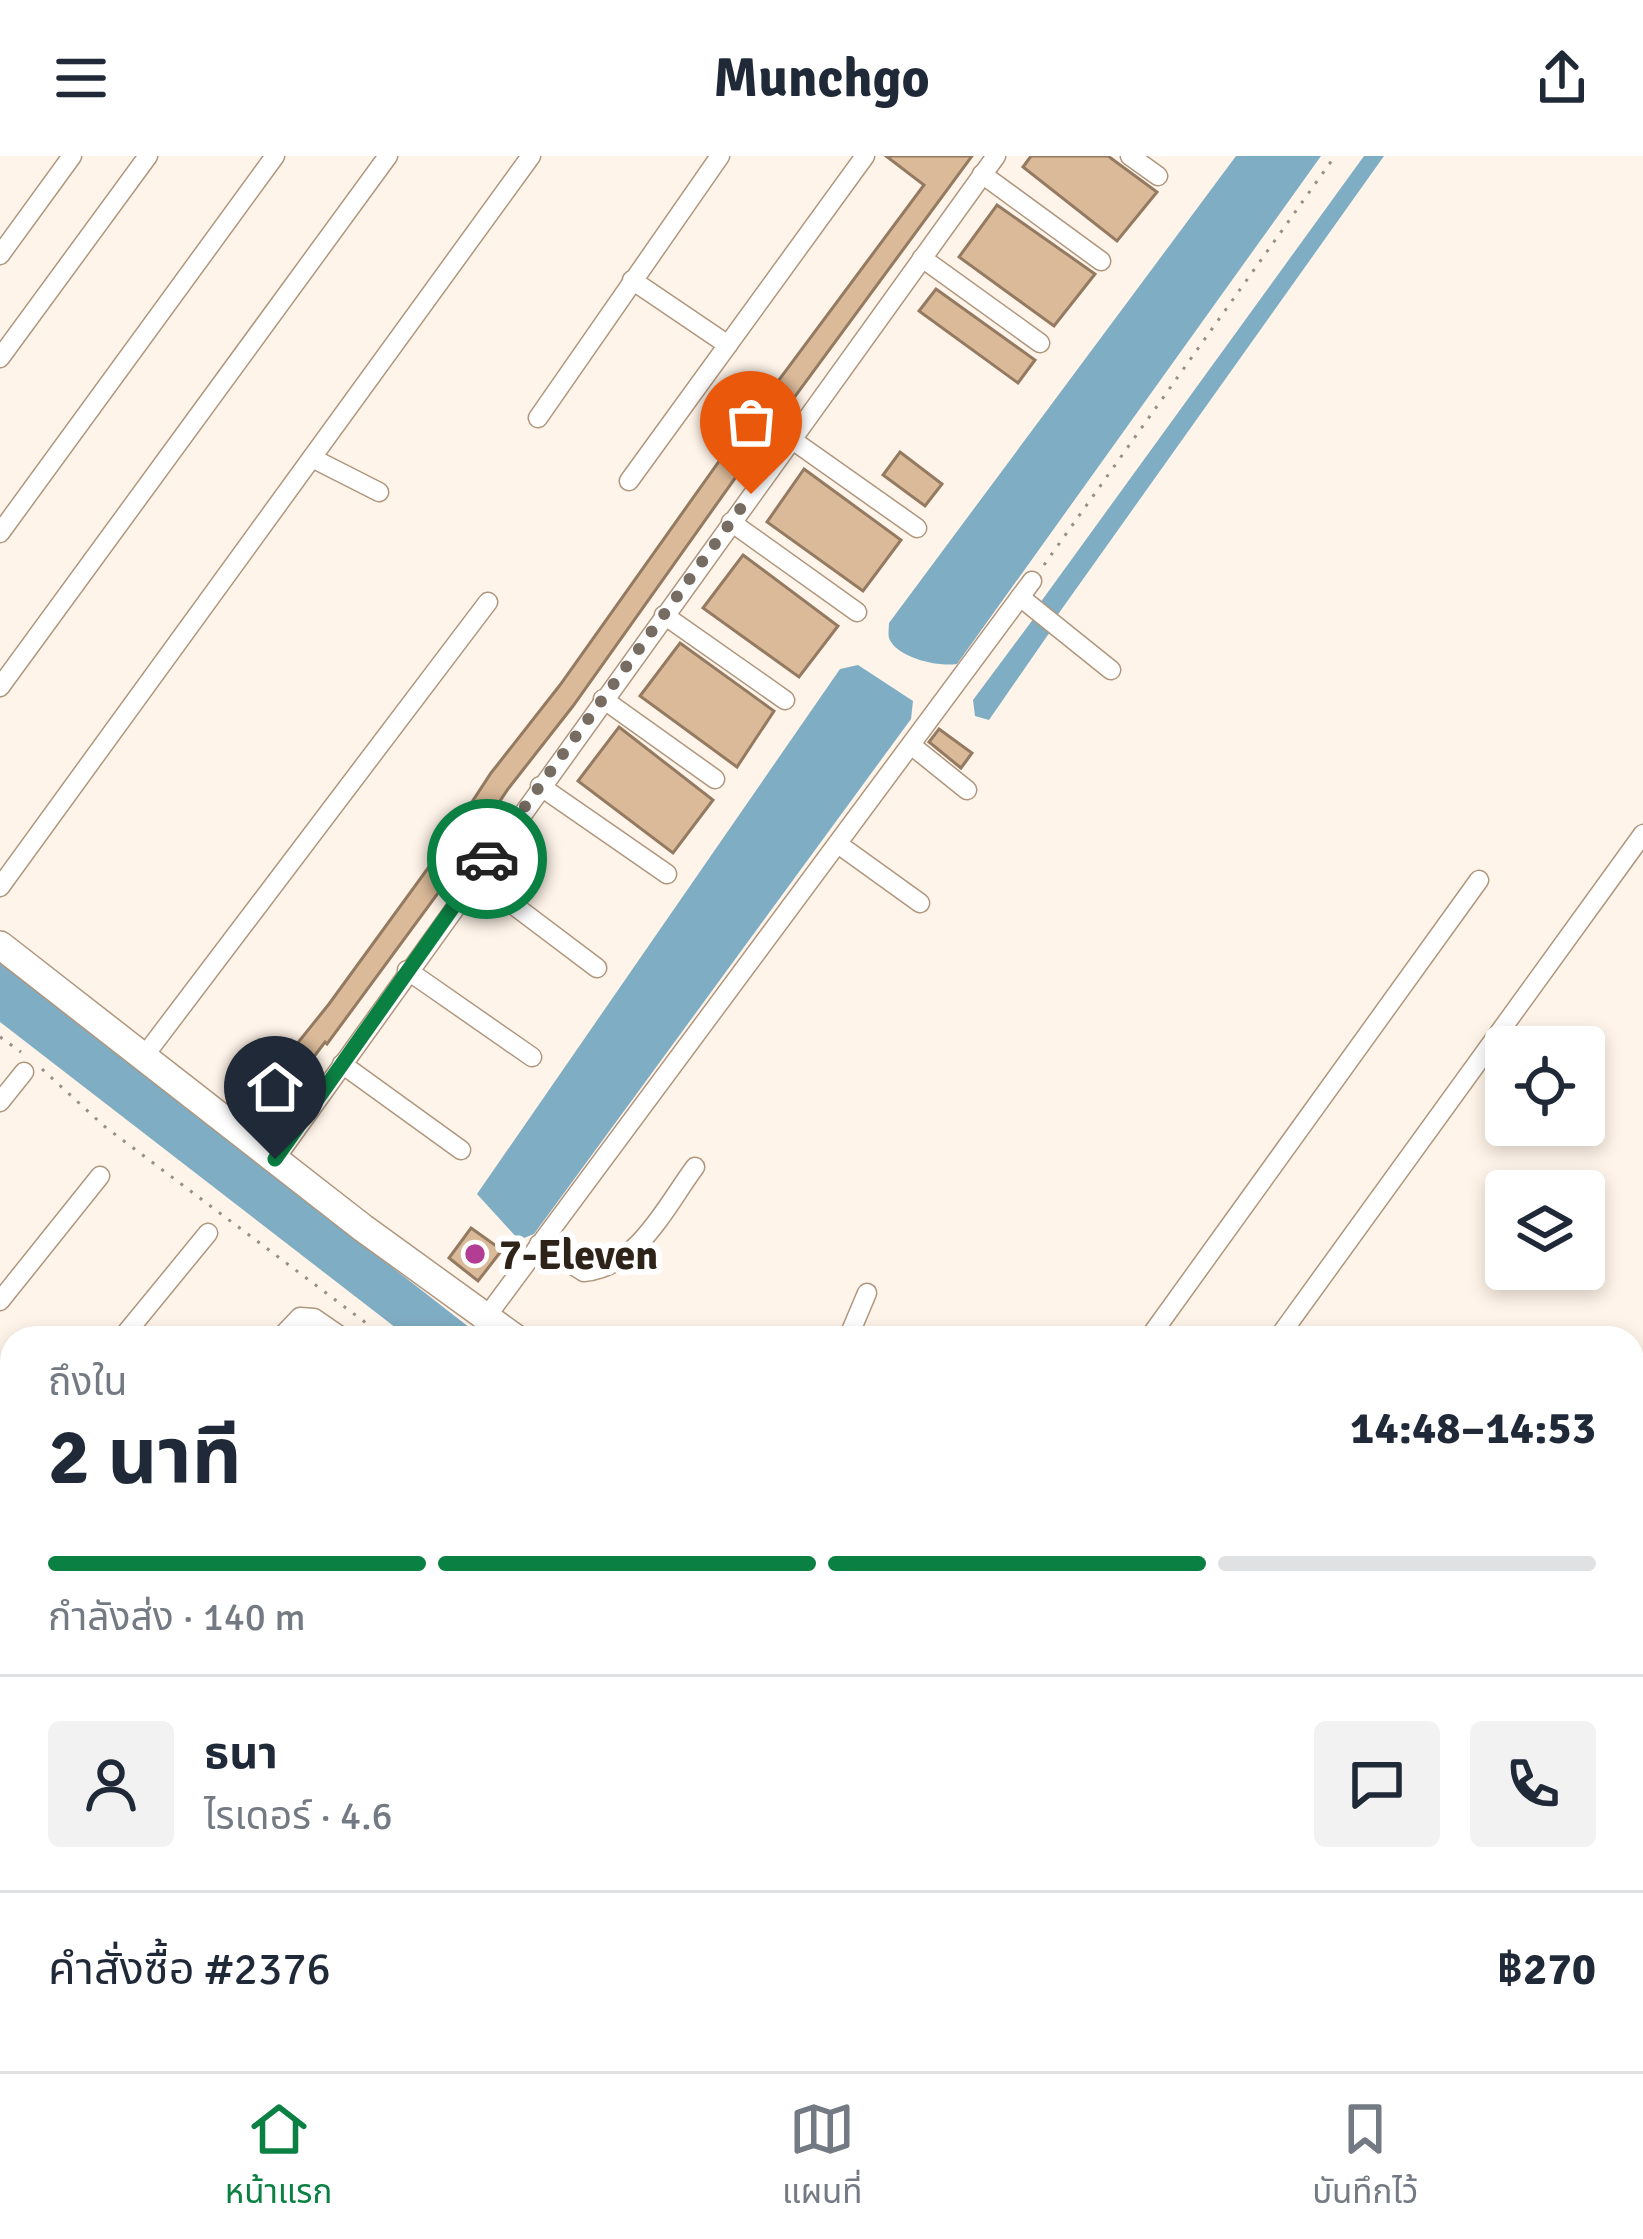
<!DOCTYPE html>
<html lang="th">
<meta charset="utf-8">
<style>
:root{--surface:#fff;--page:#f2f2f3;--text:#1f2937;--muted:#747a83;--line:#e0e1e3;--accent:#0b8043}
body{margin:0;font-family:Signika,"Noto Sans Thai",sans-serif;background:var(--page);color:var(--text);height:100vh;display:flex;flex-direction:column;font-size:45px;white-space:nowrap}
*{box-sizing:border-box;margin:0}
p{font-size:39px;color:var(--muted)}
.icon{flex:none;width:66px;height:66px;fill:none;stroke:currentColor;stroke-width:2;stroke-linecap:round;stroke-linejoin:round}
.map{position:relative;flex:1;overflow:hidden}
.details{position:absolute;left:0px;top:1170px;width:1644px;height:747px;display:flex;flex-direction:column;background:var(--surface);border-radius:36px 36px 0 0;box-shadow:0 6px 18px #0003}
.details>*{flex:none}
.buttons{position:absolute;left:1485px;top:870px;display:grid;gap:24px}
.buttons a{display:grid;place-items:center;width:120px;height:120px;border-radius:12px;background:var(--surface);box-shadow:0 6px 18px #0003;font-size:60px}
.pin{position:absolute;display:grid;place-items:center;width:102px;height:102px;color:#fff;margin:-123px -51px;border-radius:50% 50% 50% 0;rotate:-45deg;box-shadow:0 0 12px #0007}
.pin .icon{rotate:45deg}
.courier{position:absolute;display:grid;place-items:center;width:120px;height:120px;margin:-60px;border:9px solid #0b8043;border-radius:50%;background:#fff;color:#222;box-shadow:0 3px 15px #0007}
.overview em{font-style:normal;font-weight:700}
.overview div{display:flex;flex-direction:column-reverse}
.overview{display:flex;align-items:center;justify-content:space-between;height:204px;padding:0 48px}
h1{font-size:78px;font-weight:700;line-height:90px}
.bar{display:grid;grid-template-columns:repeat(4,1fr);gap:18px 12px;align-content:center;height:144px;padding:0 48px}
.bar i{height:15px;border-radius:9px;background:var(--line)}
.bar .selected{background:var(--accent)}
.bar p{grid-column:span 4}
.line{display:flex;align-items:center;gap:30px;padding:0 48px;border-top:3px solid var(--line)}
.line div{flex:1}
.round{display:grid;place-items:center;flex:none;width:126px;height:126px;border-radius:12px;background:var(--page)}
header{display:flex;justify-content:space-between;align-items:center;height:156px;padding:0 48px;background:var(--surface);font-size:54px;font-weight:700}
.tabs{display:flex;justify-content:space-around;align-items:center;height:168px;border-top:3px solid var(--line);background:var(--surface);font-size:33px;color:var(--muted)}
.tabs a{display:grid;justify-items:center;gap:6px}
.tabs .selected{color:var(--accent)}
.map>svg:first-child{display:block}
</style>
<header><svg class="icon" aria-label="menu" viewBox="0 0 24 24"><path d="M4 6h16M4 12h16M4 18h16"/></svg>Munchgo<svg class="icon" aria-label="share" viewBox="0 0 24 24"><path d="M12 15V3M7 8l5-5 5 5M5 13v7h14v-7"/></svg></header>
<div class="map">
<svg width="1643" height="1915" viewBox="0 0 1643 1915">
<rect width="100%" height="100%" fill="#fff4e9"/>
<g fill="#7fadc3">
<path d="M1236 0H1321L957 508C940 511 902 503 891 486 887 481 889 473 889 467Z"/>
<polygon points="1364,0 1384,0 1054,464 1040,447"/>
<polygon points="1034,462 1052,473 989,564 975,560 973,544"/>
<polygon points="858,509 913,545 911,563 534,1078 519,1084 477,1038 840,513"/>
<polygon points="0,806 483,1182 409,1182 0,866"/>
</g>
<g fill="#dbba99" stroke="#937a61" stroke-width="3">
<polygon points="886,0 972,0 743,311 573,550 508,633 447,725 327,888 325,886 266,964 247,950 329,848 434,704 491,617 560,529 732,287 924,29"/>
<polygon points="1031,0 1108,0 1157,36 1117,85 1023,11"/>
<polygon points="997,49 1095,118 1054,170 959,101"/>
<polygon points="936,133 1035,204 1018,227 919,155"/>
<polygon points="900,296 942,328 925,350 883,319"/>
<polygon points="804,313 901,384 863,435 767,366"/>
<polygon points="743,399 838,470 799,521 703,452"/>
<polygon points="680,487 774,555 737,611 640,540"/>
<polygon points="619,571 713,644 673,697 578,625"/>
<polygon points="939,573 972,597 961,612 929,586"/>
<polygon points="471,1072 502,1094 478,1125 449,1102"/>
</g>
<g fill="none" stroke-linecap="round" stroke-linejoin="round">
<defs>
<polyline id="lane" points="315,1915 323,1905"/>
<g id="street">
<polyline points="1130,0 1158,20"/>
<polyline points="982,18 1101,105"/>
<polyline points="0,99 72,0"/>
<polyline points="922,102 1040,187"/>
<polyline points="632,124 728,189"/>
<polyline points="0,202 148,0"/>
<polyline points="538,262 720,0"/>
<polyline points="791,283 917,372"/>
<polyline points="312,302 379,336"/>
<polyline points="629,325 865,0"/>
<polyline points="731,366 857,456"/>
<polyline points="0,377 275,0"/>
<polyline points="1020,441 1111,514"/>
<polyline points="664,459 785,544"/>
<polyline points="0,531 388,0"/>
<polyline points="603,543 715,623"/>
<polyline points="911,589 967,634"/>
<polyline points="540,630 667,718"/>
<polyline points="838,688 920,747"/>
<polyline points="475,720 597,812"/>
<polyline points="0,731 531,0"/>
<polyline points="407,814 532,901"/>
<polyline points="145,899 488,446"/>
<polyline points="342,908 461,994"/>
<polyline points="0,946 24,916"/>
<polyline points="275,1003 996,0"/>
<path d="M539 1088 584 1116C638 1111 666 1050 695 1011"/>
<polyline points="0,1145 100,1020"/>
<polyline points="487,1160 1032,425"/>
<polyline points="122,1182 208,1077"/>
<polyline points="280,1182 300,1161 314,1162 343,1182"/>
<polyline points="848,1182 867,1137"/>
<polyline points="1149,1182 1479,724"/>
<polyline points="1278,1182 1643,678"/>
<polyline points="0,1331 12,1317"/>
<polyline points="0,1523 12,1508"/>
<polyline points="0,1734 12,1720"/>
<polyline points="1632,1744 1643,1729"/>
<polyline points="1632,1789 1643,1797"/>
<polyline points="687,1905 697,1914"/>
<polyline points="1494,1905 1514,1915"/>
<polyline points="1632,1907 1643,1892"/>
<polyline points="35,1915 43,1905"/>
<polyline points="465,1915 473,1905"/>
<polyline points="590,1915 599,1905"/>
<polyline points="749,1915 757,1905"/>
<polyline points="909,1915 917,1905"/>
<polyline points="1043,1915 1052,1905"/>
<polyline points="1294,1915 1302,1905"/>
</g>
<g id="secondary">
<polyline points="0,789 363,1072 515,1182"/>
<polyline points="0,1753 12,1762"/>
<polyline points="197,1905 210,1915"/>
<polyline points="1449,1905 1462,1915"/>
</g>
</defs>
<use href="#lane" stroke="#b0967d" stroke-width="12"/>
<use href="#street" stroke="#b0967d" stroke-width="21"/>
<use href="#secondary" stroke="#b0967d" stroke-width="30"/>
<g stroke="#988e83" stroke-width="3" stroke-dasharray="3 9" stroke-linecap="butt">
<polyline points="1044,409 1335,0"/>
<polyline points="0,881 21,896"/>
<polyline points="42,913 104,970 386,1182"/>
<polyline points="1336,1905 1347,1915"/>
</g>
<use href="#lane" stroke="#fff" stroke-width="9"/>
<use href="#street" stroke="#fff" stroke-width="18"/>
<use href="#secondary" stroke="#fff" stroke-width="27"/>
</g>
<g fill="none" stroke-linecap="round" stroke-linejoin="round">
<polyline stroke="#766c62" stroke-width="12" stroke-dasharray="0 21.6" points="487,703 751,338"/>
<polyline stroke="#0b8043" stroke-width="15" points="275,1003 487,703"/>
</g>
<circle fill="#b33d94" stroke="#fff" stroke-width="4.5" cx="475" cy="1098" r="12"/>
<g text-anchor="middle" stroke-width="12" stroke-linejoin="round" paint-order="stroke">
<g font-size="42" font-weight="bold" fill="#2d2319" stroke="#fff" text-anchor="start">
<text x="499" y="1113">7-Eleven</text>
</g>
</g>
</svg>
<div class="buttons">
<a><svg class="icon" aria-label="locate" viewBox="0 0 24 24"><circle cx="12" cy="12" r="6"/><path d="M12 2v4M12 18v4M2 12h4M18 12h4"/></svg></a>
<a><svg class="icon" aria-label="layers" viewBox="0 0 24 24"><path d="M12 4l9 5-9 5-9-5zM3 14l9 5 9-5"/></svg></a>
</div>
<div class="pin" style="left:751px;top:338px;background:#ea580c"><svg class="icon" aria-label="bag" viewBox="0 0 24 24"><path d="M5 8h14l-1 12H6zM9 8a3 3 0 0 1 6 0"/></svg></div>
<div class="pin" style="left:275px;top:1003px;background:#1f2937"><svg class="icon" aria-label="home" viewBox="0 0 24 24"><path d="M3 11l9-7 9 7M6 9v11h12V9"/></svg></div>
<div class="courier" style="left:487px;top:703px"><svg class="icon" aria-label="car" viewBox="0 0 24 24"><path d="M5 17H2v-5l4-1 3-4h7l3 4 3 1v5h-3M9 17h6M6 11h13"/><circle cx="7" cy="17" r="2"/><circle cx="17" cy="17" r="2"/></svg></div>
<section class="details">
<div class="overview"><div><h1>2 นาที</h1><p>ถึงใน</p></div><em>14:48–14:53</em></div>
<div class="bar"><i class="selected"></i><i class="selected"></i><i class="selected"></i><i></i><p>กำลังส่ง · 140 m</p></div>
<div class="line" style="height:216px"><a class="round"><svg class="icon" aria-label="person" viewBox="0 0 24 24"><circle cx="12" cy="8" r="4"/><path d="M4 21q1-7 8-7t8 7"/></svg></a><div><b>ธนา</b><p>ไรเดอร์ · 4.6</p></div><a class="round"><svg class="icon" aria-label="chat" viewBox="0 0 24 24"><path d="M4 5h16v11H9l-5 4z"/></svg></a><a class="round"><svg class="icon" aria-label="phone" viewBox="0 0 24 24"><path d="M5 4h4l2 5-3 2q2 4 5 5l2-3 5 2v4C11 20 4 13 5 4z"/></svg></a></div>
<div class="line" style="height:156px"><div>คำสั่งซื้อ #2376</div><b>฿270</b></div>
</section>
</div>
<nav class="tabs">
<a class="selected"><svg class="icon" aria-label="home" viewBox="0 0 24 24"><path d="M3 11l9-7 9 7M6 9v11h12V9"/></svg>หน้าแรก</a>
<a><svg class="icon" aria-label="map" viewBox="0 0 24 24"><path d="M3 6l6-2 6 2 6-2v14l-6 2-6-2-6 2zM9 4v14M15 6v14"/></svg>แผนที่</a>
<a><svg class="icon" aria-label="saved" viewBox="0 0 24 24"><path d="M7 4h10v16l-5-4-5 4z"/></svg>บันทึกไว้</a>
</nav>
